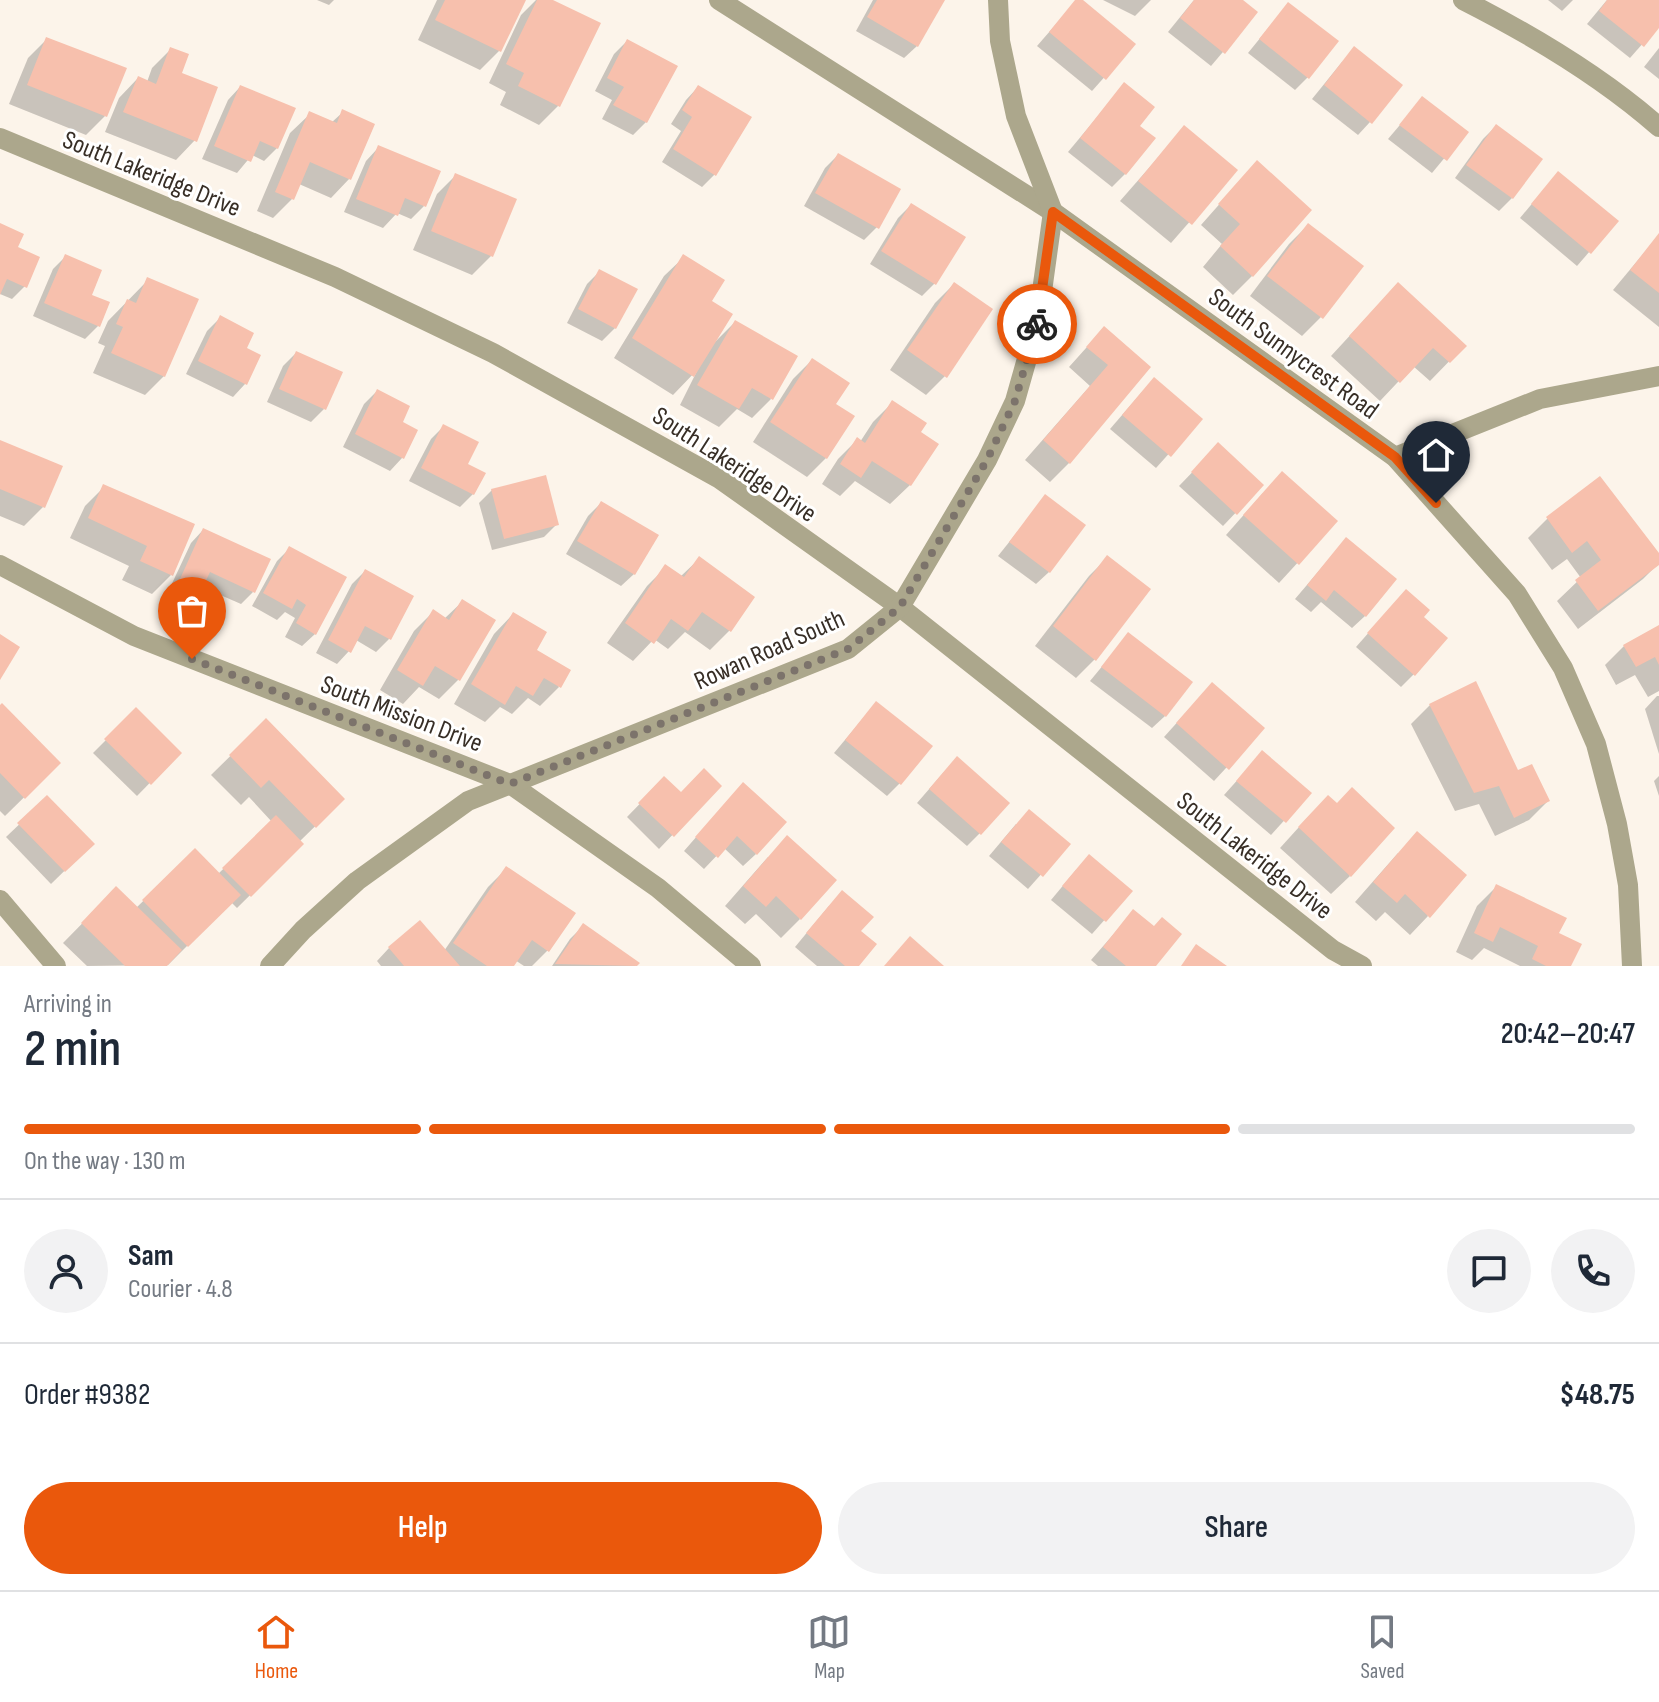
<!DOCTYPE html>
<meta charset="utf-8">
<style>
:root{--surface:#fff;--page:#f2f2f3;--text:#1f2937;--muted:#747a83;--line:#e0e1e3;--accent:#ea580c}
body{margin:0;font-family:"Sofia Sans Condensed",sans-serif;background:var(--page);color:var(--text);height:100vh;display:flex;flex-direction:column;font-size:30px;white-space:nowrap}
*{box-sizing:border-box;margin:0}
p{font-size:26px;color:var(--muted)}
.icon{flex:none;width:44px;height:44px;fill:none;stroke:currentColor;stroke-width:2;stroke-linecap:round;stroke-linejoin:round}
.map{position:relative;height:966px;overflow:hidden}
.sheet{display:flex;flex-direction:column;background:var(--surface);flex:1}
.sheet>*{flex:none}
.pin{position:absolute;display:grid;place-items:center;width:68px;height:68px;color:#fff;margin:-82px -34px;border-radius:50% 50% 50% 0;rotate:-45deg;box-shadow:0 0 8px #0007}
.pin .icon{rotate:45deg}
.courier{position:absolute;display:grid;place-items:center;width:80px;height:80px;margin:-40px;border:6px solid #ea580c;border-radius:50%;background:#fff;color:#222;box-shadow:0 2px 10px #0007}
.head em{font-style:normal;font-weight:600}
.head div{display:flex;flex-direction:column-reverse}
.head{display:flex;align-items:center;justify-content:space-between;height:136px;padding:0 24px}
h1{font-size:52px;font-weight:600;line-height:60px}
.bar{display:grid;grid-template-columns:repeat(4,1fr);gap:12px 8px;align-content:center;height:96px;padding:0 24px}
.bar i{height:10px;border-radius:6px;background:var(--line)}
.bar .on{background:var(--accent)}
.bar p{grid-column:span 4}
.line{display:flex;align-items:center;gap:20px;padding:0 24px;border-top:2px solid var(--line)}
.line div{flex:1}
.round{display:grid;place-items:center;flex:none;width:84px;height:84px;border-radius:42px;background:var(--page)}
.button{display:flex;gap:16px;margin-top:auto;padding:16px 24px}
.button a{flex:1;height:92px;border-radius:48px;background:var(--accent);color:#fff;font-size:32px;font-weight:600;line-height:92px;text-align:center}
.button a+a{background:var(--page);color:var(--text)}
.dock{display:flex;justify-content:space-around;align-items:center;height:112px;border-top:2px solid var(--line);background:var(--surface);font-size:22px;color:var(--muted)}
.dock a{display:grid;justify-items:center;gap:4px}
.dock .on{color:var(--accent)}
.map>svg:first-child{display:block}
</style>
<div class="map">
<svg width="1659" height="966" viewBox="0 0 1659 966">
<rect width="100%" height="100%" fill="#fcf4ea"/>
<g fill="#0003">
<polygon points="317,0 334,0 329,5"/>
<polygon points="437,0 524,0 499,51 480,70 418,40"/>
<polygon points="536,0 549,0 558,106 539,125 500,105 506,92 489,83 521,15"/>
<polygon points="873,0 943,0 917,46 904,58 856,31"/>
<polygon points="1077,0 1133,45 1092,91 1037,46"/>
<polygon points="1103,0 1151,0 1135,16"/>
<polygon points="1194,0 1240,0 1256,13 1211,66 1168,32"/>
<polygon points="1548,0 1573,0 1562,11"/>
<polygon points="1607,0 1659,0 1659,25 1630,58 1587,24"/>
<polygon points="1288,4 1308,77 1295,90 1248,53"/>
<polygon points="47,39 105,116 86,135 9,104 28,58"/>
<polygon points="627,41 646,122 633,135 602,119 612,100 595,91 614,54"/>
<polygon points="1659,48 1659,79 1644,67"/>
<polygon points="171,49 195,140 176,160 105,132 119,98 138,78 147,82 152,68"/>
<polygon points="1342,62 1370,122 1358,135 1312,99"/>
<polygon points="1124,85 1138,126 1125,174 1112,187 1068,152"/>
<polygon points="240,87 277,148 264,161 252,155 237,173 202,159 228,100"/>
<polygon points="698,87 715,174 702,187 662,162 681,131 671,124 686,100"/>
<polygon points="1422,99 1466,132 1432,173 1388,139"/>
<polygon points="343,112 350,178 331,198 299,184 292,199 273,218 257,211 290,133 310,114 331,123"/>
<polygon points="1496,126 1512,198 1499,211 1455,178 1483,139"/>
<polygon points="1184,128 1235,170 1171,243 1120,201"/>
<polygon points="378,148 424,206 411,219 397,213 383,228 344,212 366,161"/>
<polygon points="838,155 877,227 864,240 804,206 825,168"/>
<polygon points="456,175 491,256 472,275 413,250 437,194"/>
<polygon points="1239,182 1252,276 1233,295 1203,267 1222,244 1201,225"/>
<polygon points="1546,187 1616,221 1577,266 1520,218"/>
<polygon points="911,205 935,283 922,296 870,264 898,218"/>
<polygon points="0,225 16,248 25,286 12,299 0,294"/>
<polygon points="1308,225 1321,317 1302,336 1250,296 1289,244"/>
<polygon points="1659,235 1659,327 1613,290"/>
<polygon points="66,256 89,296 98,326 85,339 33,316 53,269"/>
<polygon points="684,257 709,302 714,343 735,322 771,399 752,418 737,409 719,427 680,405 698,369 673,395 614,358 664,276"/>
<polygon points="600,271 615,328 602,341 567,323 587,284"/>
<polygon points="148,280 164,376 145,395 93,373 105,346 98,343 108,321"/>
<polygon points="954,284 945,376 926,395 890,370 935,303"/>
<polygon points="1379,304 1464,346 1430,381 1413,366 1380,401 1331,356"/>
<polygon points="220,318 244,349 245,384 233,397 186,374 207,331"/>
<polygon points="1104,328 1148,368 1069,463 1050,482 1025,460 1090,386 1069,367"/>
<polygon points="296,353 324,409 311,422 267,402 283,366"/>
<polygon points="812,360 833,405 826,458 807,477 753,442 793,379"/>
<polygon points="377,391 400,423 416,431 402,458 390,471 343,447 364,404"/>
<polygon points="1142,392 1200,419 1156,468 1110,429"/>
<polygon points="892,403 918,432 910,485 890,504 855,481 840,496 822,484 838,459 857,440 860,442 873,422"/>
<polygon points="444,426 465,465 473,494 460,507 409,481 431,439"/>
<polygon points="0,442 43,507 24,526 0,516"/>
<polygon points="1206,458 1262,485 1223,526 1179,486"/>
<polygon points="1600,479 1659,557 1659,563 1643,579 1578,629 1557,601 1581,578 1567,559 1552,570 1528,538 1547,519"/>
<polygon points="104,487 171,575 152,594 122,580 129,566 70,538 85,506"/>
<polygon points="492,490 557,524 544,537 492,550 479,503"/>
<polygon points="1263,493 1335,522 1279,583 1226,535"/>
<polygon points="1045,497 1049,572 1036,584 998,556"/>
<polygon points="601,503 634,574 621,586 566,554 588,516"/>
<polygon points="203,530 253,592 241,604 202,587 188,601 168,592 191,543"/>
<polygon points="1346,539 1365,616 1352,628 1321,602 1311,612 1295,599"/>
<polygon points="289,549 315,634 302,646 285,637 295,618 285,612 277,620 252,606 277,561"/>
<polygon points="1108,557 1095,659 1076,678 1035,646 1089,576"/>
<polygon points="699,559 752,597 729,631 710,650 685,632 668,649 654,639 633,661 607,643 647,586 666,567 680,577"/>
<polygon points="365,571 412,597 389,639 376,652 356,640 349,651 337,664 316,653 352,584"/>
<polygon points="462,602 458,680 439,699 419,687 403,704 380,690 414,631 433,612 444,619"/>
<polygon points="1393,605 1421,617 1414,674 1401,687 1356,647"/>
<polygon points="513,614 559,687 540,706 528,698 512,714 500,707 485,722 454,704 494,634"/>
<polygon points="1659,627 1659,691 1648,697 1635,675 1616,685 1605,665 1624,646"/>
<polygon points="1128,635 1165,716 1152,728 1090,681"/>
<polygon points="1657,696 1659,696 1659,754 1645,709"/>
<polygon points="1200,697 1262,729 1214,781 1164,737"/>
<polygon points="876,703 900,783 887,796 834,753"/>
<polygon points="1430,705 1518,773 1548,801 1529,820 1495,836 1479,804 1455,811 1411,724"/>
<polygon points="0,708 59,763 5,816 0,811"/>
<polygon points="136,710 179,753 137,796 93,753"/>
<polygon points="266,721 343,799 299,842 302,844 237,908 231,902 168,965 87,966 63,943 116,889 136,908 195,851 218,874 272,822 249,797 241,805 211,775"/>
<polygon points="1250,766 1309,793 1271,835 1224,795"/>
<polygon points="944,772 980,833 967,846 917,803"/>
<polygon points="1659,776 1659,796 1654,781"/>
<polygon points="664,779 681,795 719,786 659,849 627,817"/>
<polygon points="731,797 756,854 743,866 724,848 704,869 684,851"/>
<polygon points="47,798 92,844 51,884 6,837"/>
<polygon points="1309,816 1350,876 1331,894 1280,848"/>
<polygon points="1016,824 1068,844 1028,889 989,856"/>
<polygon points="1398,853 1428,916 1410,935 1385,912 1376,921 1355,902"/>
<polygon points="768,857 800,919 781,938 756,914 745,924 725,906"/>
<polygon points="507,868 548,950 532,966 524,966 515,960 512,966 381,966 377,961 389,948 444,951 488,887"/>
<polygon points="1076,870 1130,891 1092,934 1051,900"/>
<polygon points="1496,887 1557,934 1569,966 1520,966 1484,948 1472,960 1456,952 1477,906"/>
<polygon points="829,906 859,931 856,966 817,966 795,947"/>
<polygon points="1133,912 1154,966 1098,966 1091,960"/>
<polygon points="583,926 637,963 635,966 552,966 570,939"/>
</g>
<g fill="#f7c0ad">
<polygon points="445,0 526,0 501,52 435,20"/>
<polygon points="537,0 553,0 601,23 560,107 518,86 524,73 506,64"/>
<polygon points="877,0 945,0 918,47 867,17"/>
<polygon points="1075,0 1083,0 1136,44 1106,80 1049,32"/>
<polygon points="1194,0 1243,0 1258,12 1225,54 1180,18"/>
<polygon points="1607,0 1659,0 1659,28 1644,47 1599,11"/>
<polygon points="1288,2 1339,41 1309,79 1259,39"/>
<polygon points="46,37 127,68 107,117 27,85"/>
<polygon points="627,39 678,66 647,123 613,105 624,87 607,78"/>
<polygon points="1354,46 1403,85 1372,124 1324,85"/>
<polygon points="170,47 189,54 182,73 218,87 197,142 123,112 138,76 156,84"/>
<polygon points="1124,82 1155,107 1140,126 1156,138 1126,175 1080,138"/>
<polygon points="240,85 296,108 278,149 260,141 251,162 214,146"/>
<polygon points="698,85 752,117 716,176 673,149 692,117 682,110"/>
<polygon points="1422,96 1469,132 1447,161 1399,125"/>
<polygon points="342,109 375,124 351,180 310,162 294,200 275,192 309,111 337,123"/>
<polygon points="1496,124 1543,159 1513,199 1466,165"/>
<polygon points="1184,125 1238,170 1192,225 1138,181"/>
<polygon points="378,145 441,171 426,207 405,198 398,216 356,199"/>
<polygon points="838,153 901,189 879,229 815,193"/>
<polygon points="1257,160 1312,210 1253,277 1220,246 1240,224 1218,204"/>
<polygon points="1558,171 1619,221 1591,254 1531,204"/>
<polygon points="455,173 517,199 493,257 431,231"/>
<polygon points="911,203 966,237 936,285 881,251"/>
<polygon points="0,223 24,234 18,247 40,257 27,288 7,279 0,295"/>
<polygon points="1308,223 1364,266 1323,319 1267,276"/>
<polygon points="1659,233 1659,293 1630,270"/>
<polygon points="65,254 102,270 92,295 110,302 100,327 44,303"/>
<polygon points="683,254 725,280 712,301 733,314 694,377 632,338"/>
<polygon points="599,269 638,289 616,329 578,309"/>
<polygon points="147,277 199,299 165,377 111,353 123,327 116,324 127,299 136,303"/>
<polygon points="954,282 993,309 947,378 907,350"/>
<polygon points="1398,282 1467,346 1450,363 1433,348 1400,383 1349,336"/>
<polygon points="220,315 254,333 247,348 261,355 247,385 198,361"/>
<polygon points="735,320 798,356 773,400 752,388 739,409 697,385"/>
<polygon points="1104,326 1151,367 1070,464 1043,440 1108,365 1086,347"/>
<polygon points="296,351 343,372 326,410 279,389"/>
<polygon points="812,358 850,383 836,404 855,416 827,459 770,422"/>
<polygon points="1154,377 1203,419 1171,457 1122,415"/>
<polygon points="377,389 410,406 403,422 418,430 404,459 355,434"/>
<polygon points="892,400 927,423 921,432 939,444 911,486 872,461 861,478 840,464 857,437 865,443"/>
<polygon points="443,424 479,442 468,464 486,473 474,495 421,468"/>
<polygon points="0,440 63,466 45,508 0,489"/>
<polygon points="1218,442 1264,485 1237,515 1191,472"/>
<polygon points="1282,471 1338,521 1299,565 1243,515"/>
<polygon points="546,475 559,525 504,539 491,489"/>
<polygon points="1600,476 1659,553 1659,565 1598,611 1575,580 1601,560 1587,541 1572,553 1546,517"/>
<polygon points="103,484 195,524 173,576 140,561 147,546 88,518"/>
<polygon points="1045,494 1086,525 1050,573 1009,542"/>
<polygon points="601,501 659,535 635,575 577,541"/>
<polygon points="203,528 271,559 255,593 210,572 202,589 180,579"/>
<polygon points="1346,537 1397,579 1366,617 1334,590 1326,601 1307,585"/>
<polygon points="289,546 347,577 316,635 296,623 306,605 297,599 292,609 263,593"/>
<polygon points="1107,555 1151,589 1096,661 1053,626"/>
<polygon points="699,556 755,597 731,632 702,612 688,631 671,619 654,644 625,623 665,564 684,577"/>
<polygon points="365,569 414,596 391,640 365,626 351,653 328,640"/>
<polygon points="1406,589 1430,610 1424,617 1448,638 1415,676 1367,633"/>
<polygon points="462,599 496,620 460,681 435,666 423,686 397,670 433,609 449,620"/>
<polygon points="513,612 547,632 537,650 571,670 561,688 544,678 533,696 516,686 505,705 471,684"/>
<polygon points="1659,625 1659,665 1655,657 1636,667 1623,645"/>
<polygon points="1128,632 1193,682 1166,717 1101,667"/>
<polygon points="0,634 20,647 0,680"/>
<polygon points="1476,681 1518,770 1532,764 1550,801 1514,818 1499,786 1474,793 1429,704"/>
<polygon points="1212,682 1265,728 1229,770 1176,723"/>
<polygon points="876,701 933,746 901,785 845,740"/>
<polygon points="2,703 61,763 25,799 0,773 0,705"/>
<polygon points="136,707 182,753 151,785 104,739"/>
<polygon points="266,718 345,799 316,828 269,780 261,788 229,755"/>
<polygon points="1262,750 1312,793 1286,823 1236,781"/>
<polygon points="957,756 1010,803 981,835 929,789"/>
<polygon points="704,768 722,786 674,837 638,803 664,776 681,792"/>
<polygon points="743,782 787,822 757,855 737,836 718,858 695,837"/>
<polygon points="1352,787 1395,828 1351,877 1298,827 1328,795 1337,803"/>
<polygon points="47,795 95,844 65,872 17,823"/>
<polygon points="1029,809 1071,844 1043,877 1001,842"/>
<polygon points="276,815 304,844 251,897 222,868"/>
<polygon points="1417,831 1467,875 1430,918 1405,894 1397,903 1373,882"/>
<polygon points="787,835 837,880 801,920 776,896 766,907 743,886"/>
<polygon points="195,848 241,895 188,947 142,900"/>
<polygon points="1089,854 1133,891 1106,922 1062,886"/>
<polygon points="506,866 576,913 549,952 532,940 514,966 487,966 453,943"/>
<polygon points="1496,884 1567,918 1559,933 1582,944 1571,966 1546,966 1532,959 1538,946 1500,927 1493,942 1474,933"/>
<polygon points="116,886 182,950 167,966 125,966 81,923"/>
<polygon points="842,890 874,917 861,931 877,944 859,966 845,966 806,933"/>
<polygon points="1133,909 1154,926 1162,917 1182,934 1156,966 1126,966 1103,947"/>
<polygon points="420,920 460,966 404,966 388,947"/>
<polygon points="583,923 640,963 637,966 555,964"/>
<polygon points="910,936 944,966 884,966"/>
<polygon points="1196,944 1227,966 1181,966"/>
</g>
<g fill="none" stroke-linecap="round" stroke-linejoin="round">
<g stroke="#aca78c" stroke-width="20">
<polyline points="719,0 1053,212 1395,457 1517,594 1563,668 1596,744 1617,824 1628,885 1632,966"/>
<path d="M1463 0C1532 35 1600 75 1659 127"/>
<polyline points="0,138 335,277 493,353 720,479 900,607 1333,950 1362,966"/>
<polyline points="1395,457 1540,399 1659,376"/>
<polyline points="0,565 134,636 510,784 658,888 751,966"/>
<polyline points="0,900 56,966"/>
<polyline points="270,966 303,930 357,881 468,801 848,649 900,607 987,460 1015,401 1038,320 1053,212 1016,116 1000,41 998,0"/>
</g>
</g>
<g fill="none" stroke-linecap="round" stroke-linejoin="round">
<polyline stroke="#7c736b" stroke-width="8" stroke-dasharray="0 14.4" points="192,659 510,784 848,649 900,607 987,460 1015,401 1037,324"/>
<polyline stroke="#ea580c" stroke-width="10" points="1037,324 1053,212 1395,457 1436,503"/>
</g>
<g text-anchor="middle" stroke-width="6" stroke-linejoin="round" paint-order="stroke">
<g font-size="26" fill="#372e26" stroke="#fff">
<text transform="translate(152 173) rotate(22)" y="9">South Lakeridge Drive</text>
<text transform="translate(1294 353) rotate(36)" y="9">South Sunnycrest Road</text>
<text transform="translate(735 464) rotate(33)" y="9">South Lakeridge Drive</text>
<text transform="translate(769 649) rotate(-24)" y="9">Rowan Road South</text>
<text transform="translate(402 713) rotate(21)" y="9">South Mission Drive</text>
<text transform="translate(1255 855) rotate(38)" y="9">South Lakeridge Drive</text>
</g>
</g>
</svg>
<div class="pin" style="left:192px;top:659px;background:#ea580c"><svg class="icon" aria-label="bag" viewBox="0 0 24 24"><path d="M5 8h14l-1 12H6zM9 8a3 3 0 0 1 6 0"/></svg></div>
<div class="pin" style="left:1436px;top:503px;background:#1f2937"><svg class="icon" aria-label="home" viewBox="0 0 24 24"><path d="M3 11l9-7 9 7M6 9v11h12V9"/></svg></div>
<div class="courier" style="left:1037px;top:324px"><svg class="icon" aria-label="bike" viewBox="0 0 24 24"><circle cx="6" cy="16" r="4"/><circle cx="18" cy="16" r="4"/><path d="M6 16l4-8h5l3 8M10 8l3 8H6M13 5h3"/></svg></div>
</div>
<section class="sheet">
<div class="head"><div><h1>2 min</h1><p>Arriving in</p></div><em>20:42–20:47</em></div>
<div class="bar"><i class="on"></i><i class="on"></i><i class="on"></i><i></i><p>On the way · 130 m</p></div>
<div class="line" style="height:144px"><a class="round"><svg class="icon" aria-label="person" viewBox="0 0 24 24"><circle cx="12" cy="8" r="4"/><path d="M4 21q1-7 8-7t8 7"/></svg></a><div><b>Sam</b><p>Courier · 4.8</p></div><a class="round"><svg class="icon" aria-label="chat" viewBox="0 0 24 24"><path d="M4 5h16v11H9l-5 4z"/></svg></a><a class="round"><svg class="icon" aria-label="phone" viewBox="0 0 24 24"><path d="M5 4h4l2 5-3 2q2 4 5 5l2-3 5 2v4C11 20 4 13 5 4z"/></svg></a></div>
<div class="line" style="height:104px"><div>Order #9382</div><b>$48.75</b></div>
<div class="button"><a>Help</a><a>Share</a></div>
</section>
<nav class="dock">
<a class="on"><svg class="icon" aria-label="home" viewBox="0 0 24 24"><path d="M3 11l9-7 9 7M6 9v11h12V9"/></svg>Home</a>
<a><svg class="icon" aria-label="map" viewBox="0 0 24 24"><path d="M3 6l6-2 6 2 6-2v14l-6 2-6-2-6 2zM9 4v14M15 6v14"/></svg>Map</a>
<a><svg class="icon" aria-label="saved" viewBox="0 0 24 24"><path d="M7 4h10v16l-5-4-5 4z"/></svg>Saved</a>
</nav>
